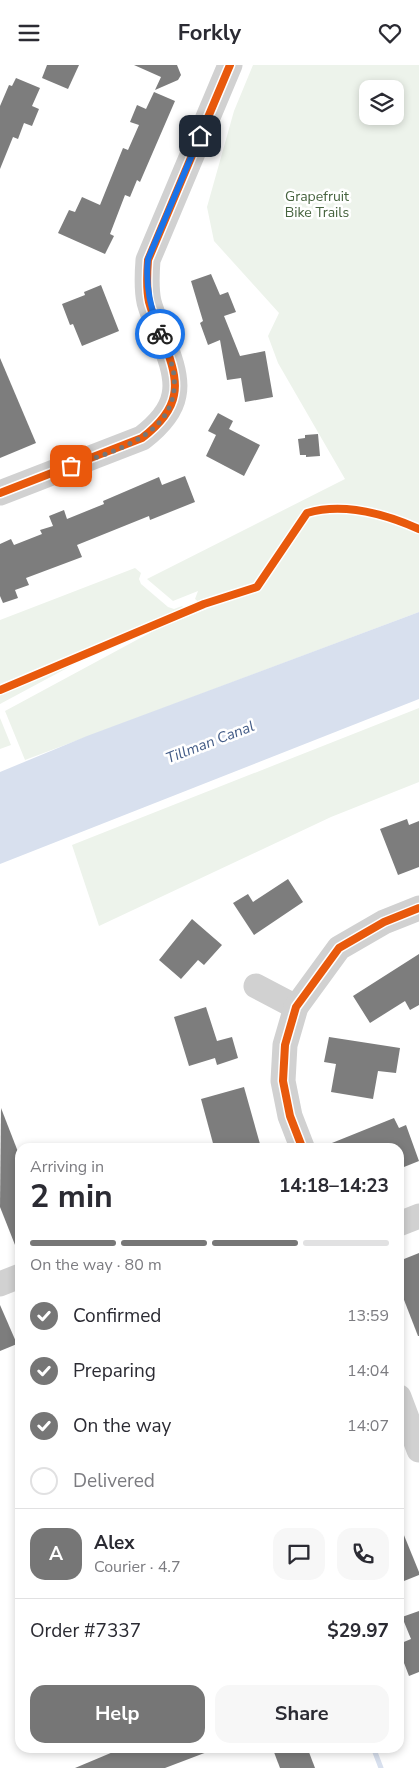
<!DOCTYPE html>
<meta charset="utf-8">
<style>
:root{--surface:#fff;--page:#f7f7f7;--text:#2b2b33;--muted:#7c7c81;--line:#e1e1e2;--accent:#767676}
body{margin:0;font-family:"Nunito Sans",sans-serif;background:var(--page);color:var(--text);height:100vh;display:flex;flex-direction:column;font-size:19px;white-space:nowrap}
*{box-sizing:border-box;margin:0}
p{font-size:16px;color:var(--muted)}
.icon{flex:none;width:28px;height:28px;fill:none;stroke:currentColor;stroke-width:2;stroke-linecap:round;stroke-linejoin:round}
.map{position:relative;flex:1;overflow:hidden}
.sheet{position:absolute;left:15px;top:1078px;width:389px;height:610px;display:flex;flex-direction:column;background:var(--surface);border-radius:15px;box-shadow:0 2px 8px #0003}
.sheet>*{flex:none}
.controls{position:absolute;left:359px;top:15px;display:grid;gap:10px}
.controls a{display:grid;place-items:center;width:45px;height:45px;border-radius:10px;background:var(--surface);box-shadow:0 2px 8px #0003;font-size:25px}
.pin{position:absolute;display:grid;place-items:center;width:42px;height:42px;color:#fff;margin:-21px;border-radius:10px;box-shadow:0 2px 8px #0006}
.courier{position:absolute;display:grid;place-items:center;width:50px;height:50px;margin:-25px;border:4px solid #1a73e8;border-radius:50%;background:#fff;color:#222;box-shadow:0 1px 6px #0007}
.head em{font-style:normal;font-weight:700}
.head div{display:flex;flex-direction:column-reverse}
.head{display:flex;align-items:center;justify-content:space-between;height:85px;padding:0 15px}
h1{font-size:32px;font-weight:700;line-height:38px}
.bar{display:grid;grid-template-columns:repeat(4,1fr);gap:8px 5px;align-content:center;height:60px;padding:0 15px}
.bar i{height:6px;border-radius:4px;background:var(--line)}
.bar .on{background:var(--accent)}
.bar p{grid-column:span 4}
.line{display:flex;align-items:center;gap:12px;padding:0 15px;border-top:1px solid var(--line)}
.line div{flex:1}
.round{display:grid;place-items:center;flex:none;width:52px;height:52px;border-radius:15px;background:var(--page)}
ol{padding:0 15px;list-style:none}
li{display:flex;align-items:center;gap:15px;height:55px}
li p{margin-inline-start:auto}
li .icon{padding:5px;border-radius:50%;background:var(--accent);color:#fff;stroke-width:4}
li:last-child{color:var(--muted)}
li i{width:28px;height:28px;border:2px solid var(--line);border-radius:50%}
.action{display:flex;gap:10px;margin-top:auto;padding:10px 15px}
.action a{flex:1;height:58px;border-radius:15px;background:var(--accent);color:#fff;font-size:20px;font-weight:700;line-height:58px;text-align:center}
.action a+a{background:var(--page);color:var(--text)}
header{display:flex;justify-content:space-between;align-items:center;height:65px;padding:0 15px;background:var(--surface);font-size:22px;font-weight:700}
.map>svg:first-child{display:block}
</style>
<header><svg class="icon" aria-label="menu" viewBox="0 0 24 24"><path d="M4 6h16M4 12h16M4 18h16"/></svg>Forkly<svg class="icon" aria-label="heart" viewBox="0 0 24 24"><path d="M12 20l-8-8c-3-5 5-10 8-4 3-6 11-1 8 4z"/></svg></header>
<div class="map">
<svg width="419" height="1703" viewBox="0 0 419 1703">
<rect width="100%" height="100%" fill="#fff"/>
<g fill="#edf3eb" fill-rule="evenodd">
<path d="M253 0H419V547L25 695 5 646 157 564 207 544 195 534 198 526 173 536 147 514 345 414 278 298 268 271 279 248 214 176 207 142 234 46ZM368 24H395V51H368Z"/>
<polygon points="135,503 141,508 139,514 141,519 168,542 174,544 182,541 185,544 153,557 0,639 0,555"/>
<polygon points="419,643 419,717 331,752 99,861 72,780"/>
<polygon points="0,653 11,680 0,684"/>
</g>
<polygon fill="#d8e0ee" points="419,547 419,634 0,799 0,707 87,671"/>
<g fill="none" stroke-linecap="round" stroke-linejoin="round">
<polyline stroke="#d8e0ee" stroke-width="5" points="373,1682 381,1703"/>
</g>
<g fill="#7d7d7d">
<polygon points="47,0 79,0 68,24 42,13"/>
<polygon points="134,0 177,0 181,10 178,15 155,25 161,12"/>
<polygon points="16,13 40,23 32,41 39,44 32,61 24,58 18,74 13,72 0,104 0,41 9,20 12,21"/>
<polygon points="154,27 175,36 140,117 137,115 130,132 125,130 110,169 114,171 105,189 58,168 69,145 75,147 82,132 100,140 123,83 128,85 139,60 130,57 137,40 146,44"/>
<polygon points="211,209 220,230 228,227 236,247 224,251 240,291 265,286 273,332 245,337 241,313 227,315 220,275 208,280 200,258 203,256 191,216"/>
<polygon points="101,220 119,266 82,281 73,259 70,260 62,239 85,230 84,227"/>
<polygon points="0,293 36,378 0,393"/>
<polygon points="218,348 233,356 229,364 260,380 244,411 206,391 216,370 208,366"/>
<polygon points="318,369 320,391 306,392 306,390 300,390 298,374 305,373 305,370"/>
<polygon points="185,411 195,437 150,455 149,451 77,480 82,492 26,513 29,520 15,525 18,533 3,538 0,531 0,479 11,474 14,480 42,469 40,465 53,461 49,451 64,445 67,454 104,439 103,436 159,412 162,420"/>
<polygon points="407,754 409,760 419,756 419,802 398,810 380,764"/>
<polygon points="288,814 303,837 254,870 233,838 248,829 253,837"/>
<polygon points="192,854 222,880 204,900 198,895 181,914 159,895"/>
<polygon points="419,889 419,940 410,945 405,936 370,958 353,931"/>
<polygon points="206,942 217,976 232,972 238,993 217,1000 215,993 189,1001 174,952"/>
<polygon points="329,972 400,983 396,1008 378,1006 373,1034 331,1027 336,999 324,997"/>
<polygon points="244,1022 260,1079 248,1082 214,1082 201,1034"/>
<polygon points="1,1043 20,1092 19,1190 0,1142"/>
<polygon points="394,1053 399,1063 406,1060 419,1096 399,1104 399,1082 322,1082"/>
<polygon points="419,1188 419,1271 418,1271 399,1222 399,1196"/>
<polygon points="0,1240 17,1279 0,1286"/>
<polygon points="399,1458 419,1507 419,1510 399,1518"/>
<polygon points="419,1546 419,1607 409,1611 399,1585 399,1579 411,1574 402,1552"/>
<polygon points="125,1682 215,1682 215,1684 165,1703 75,1703"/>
<polygon points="272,1682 307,1682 315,1703 280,1703"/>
</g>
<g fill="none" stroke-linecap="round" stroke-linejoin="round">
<g stroke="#d1d1d1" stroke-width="25">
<path d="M0 428 142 373C155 363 171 347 174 330 180 303 156 264 149 237 146 223 147 208 148 195L230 0"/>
<polyline points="256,921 296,942"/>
<polyline points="302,1082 290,1051 283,1016 285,980 296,942 339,883 384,857 419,843"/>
<polyline points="399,1159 419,1151"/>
<polyline points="0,1219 20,1211"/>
<polyline points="399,1332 419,1385"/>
</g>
<defs>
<g id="cycleway">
<path d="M0 428 142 373C155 363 171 347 174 330 180 303 156 264 149 237 146 223 147 208 148 195L230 0"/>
<path d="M0 625 204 539 257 522 307 448C344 437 385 449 419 464"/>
<polyline points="302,1082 290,1051 283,1016 285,980 296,942 339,883 384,857 419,843"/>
</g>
</defs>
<use href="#cycleway" stroke="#fff" stroke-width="11"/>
<use href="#cycleway" stroke="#e8590c" stroke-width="8"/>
</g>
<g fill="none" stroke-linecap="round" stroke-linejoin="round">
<path stroke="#767676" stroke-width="5" stroke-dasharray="0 9" d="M71 401C116 385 180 370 174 310 172 296 165 282 160 269"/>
<path stroke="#1a73e8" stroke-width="6" d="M160 269C151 243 145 222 148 194L200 71"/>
</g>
<g text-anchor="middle" stroke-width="5" stroke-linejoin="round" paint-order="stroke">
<g font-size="14" fill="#46633e" stroke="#fff">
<text x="317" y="136">Grapefruit<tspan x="317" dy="16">Bike Trails</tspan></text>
</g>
<g font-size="15" font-style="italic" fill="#425b86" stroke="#fff">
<text transform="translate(210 677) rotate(-21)" y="5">Tillman Canal</text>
</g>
</g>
</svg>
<div class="controls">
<a><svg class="icon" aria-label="layers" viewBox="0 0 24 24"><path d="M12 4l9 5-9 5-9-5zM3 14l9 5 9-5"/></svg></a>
</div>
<div class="pin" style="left:71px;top:401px;background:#ea580c"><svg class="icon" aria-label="bag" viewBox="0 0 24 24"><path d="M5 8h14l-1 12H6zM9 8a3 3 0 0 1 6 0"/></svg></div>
<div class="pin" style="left:200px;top:71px;background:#1f2937"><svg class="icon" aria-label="home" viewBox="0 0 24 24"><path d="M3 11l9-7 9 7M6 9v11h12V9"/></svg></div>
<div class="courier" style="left:160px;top:269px"><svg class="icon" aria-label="bike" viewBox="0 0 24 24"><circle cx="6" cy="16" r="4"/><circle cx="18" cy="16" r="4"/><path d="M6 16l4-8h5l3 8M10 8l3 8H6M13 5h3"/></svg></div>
<section class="sheet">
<div class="head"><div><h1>2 min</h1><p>Arriving in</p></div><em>14:18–14:23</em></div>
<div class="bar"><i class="on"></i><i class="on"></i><i class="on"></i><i></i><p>On the way · 80 m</p></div>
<ol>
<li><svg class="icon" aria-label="check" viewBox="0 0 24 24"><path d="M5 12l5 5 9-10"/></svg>Confirmed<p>13:59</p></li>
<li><svg class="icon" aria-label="check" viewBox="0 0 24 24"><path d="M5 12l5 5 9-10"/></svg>Preparing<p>14:04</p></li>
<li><svg class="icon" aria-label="check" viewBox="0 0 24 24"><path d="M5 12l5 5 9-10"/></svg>On the way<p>14:07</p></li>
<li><i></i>Delivered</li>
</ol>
<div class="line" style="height:90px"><b class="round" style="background:var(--accent);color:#fff">A</b><div><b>Alex</b><p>Courier · 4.7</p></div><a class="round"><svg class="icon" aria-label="chat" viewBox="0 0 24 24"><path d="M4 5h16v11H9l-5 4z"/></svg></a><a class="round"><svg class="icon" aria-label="phone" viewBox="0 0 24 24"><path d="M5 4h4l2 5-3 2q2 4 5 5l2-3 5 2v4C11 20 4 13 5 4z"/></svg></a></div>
<div class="line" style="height:65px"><div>Order #7337</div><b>$29.97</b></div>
<div class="action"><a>Help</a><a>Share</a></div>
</section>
</div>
